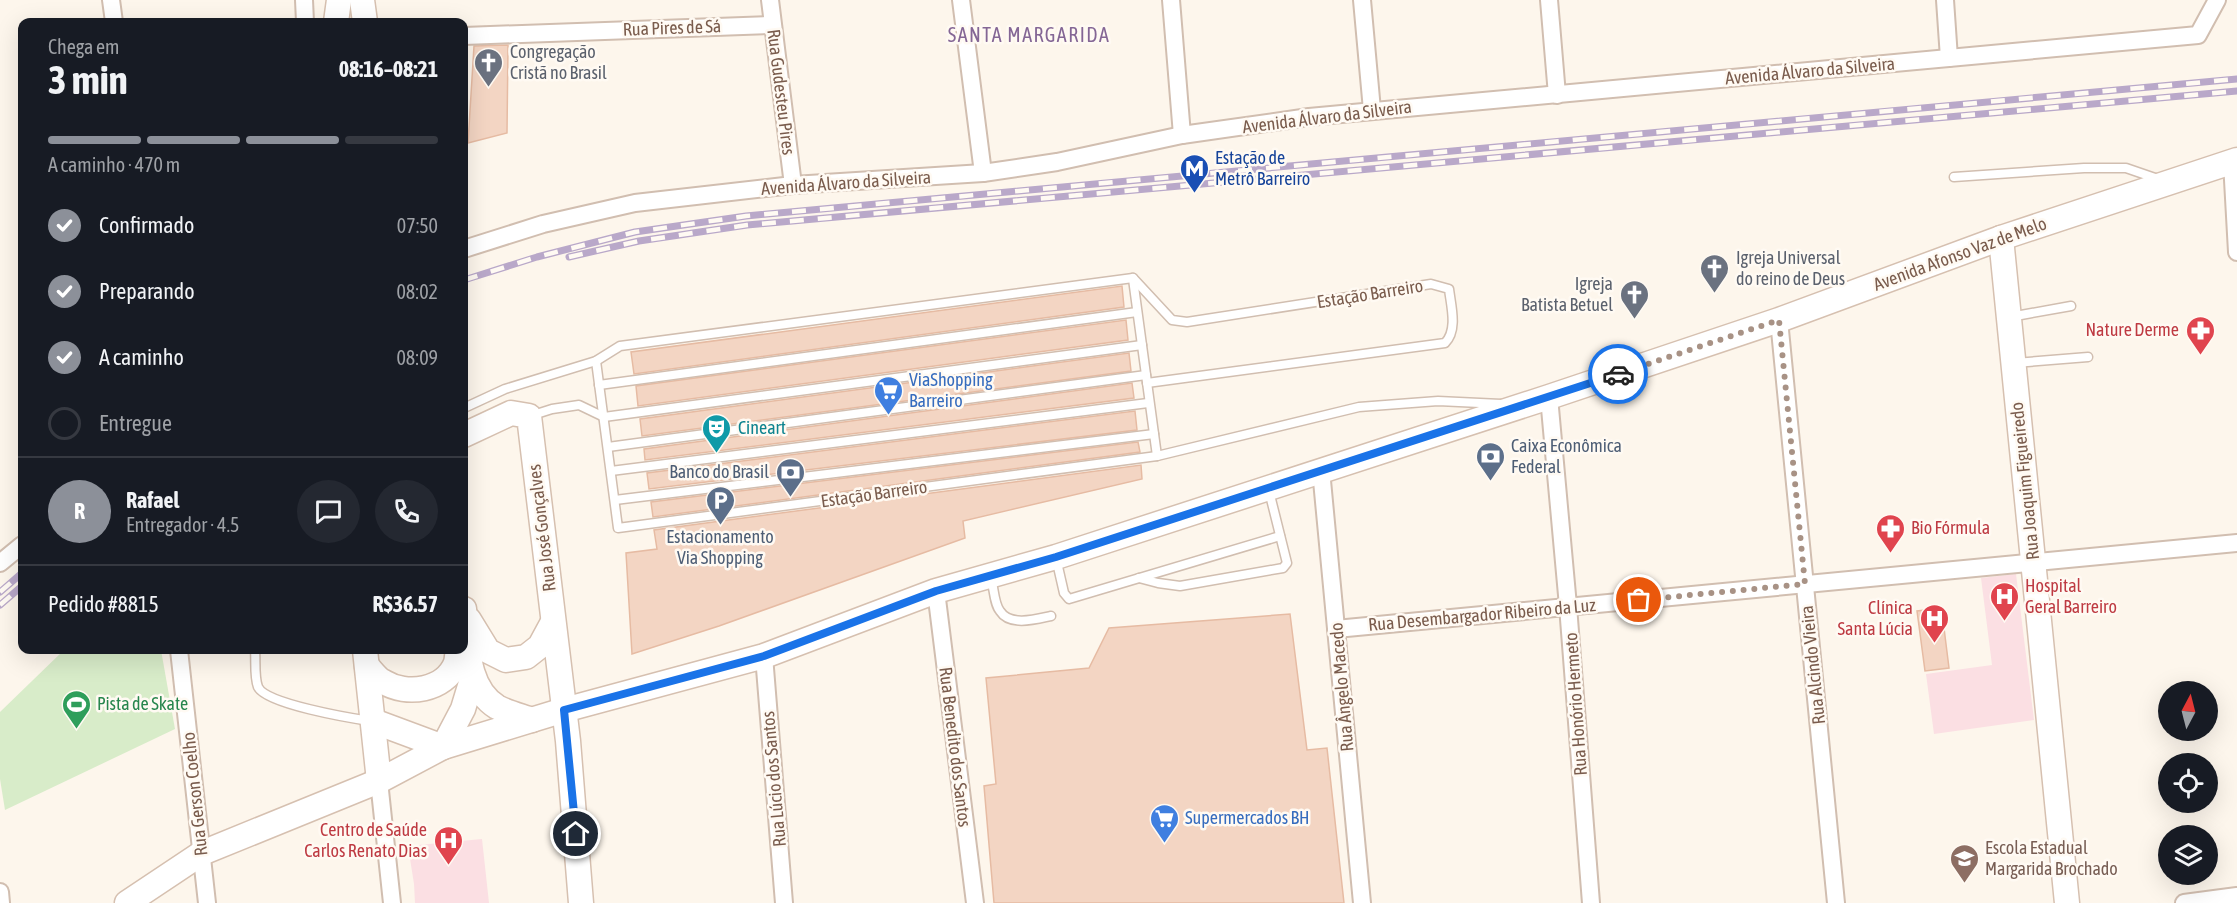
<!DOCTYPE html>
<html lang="pt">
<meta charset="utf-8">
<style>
:root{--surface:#171b24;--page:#242831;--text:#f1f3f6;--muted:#9ea1a6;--line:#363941;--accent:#8c9099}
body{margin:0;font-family:"Asap Condensed",sans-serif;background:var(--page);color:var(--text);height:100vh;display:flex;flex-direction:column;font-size:22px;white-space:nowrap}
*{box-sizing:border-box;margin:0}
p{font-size:20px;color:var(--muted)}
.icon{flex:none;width:33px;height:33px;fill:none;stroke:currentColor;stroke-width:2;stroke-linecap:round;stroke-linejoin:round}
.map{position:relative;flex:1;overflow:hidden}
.side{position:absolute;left:18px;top:18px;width:450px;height:636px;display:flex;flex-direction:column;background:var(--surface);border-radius:12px;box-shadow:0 6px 24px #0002}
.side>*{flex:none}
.needle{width:39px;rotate:7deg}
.tools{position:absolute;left:2158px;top:681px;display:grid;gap:12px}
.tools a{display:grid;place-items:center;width:60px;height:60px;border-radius:50%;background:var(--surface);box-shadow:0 6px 24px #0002;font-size:30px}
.pin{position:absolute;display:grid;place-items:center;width:51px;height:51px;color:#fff;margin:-26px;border:3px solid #fff;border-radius:50%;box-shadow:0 2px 6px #0007}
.courier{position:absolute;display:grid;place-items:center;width:60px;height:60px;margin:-30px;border:4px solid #1a73e8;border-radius:50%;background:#fff;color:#222;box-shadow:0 2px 8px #0007}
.overview em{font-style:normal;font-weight:700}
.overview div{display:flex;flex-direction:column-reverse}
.overview{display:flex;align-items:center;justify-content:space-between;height:102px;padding:0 30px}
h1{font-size:39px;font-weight:700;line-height:45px}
.bar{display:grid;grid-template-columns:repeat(4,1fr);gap:9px 6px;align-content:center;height:72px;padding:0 30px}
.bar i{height:8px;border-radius:4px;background:var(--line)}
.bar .on{background:var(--accent)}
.bar p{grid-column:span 4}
.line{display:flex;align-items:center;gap:15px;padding:0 30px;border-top:2px solid var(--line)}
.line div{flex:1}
.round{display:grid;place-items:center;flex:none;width:63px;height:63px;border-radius:32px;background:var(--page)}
ol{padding:0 30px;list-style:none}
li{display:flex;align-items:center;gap:18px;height:66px}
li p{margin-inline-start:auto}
li .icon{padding:6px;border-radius:50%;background:var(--accent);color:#fff;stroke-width:4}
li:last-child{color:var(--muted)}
li i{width:33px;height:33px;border:3px solid var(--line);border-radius:50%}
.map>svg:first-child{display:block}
</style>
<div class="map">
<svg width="2237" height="903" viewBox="0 0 2237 903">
<rect width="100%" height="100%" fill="#fdf6ec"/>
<g fill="#fbdfe3">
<polygon points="2016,574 2034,720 1934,734 1926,674 1992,665 1981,578"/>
<polygon points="482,839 489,903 415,903 414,884 408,846"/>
</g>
<polygon fill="#d8ecc9" points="64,650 161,650 175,729 5,810 0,779 0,712"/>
<g fill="#f3d5c3" stroke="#e6bba3" stroke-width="1.5">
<polygon points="508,45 507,133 468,143 474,46"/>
<polygon points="1122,286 1124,307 634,374 631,352"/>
<polygon points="1126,320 1128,340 638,406 636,386"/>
<polygon points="1129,353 1131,371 642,436 640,419"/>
<polygon points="1132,383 1134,398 645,460 644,449"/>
<polygon points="1135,411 1137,430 649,489 647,473"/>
<polygon points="1138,442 1140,452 653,517 651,502"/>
<polygon points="1141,465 1142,479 963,521 965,538 719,626 632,654 626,553 657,549 654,530"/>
<polygon points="1934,609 1936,621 1943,620 1949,668 1925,671 1917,611"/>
<polygon points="1290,614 1307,750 1327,748 1344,903 994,903 984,786 996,784 986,678 1089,668 1109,628"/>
</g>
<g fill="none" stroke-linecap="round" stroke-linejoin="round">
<defs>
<g id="lane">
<polyline points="1954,177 2084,168 2126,168 2158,179"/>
<path d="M1133 278 1172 320 1187 322 1431 284 1449 289C1451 306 1458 330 1445 343L1147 383"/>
<polyline points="1133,279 1157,456"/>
<polyline points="2010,317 2071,306"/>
<polyline points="596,361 618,528 1157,456 1359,407 1438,401 1501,404"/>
<polyline points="2015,363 2088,357"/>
<polyline points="599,385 1137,312"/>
<polyline points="464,408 505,389 596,361 620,346 1133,278"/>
<polyline points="530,416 552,409 579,405 604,417 1142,345"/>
<polyline points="608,447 1146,375"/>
<polyline points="611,471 1148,403"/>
<polyline points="615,500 1154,434"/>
<polyline points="1056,558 1064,593 1069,599 1280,536"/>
<path d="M991 578C994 588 994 604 1000 611 1010 627 1037 619 1051 616"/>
<polyline points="1139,578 1158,583 1180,586 1283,568 1287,563 1269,491"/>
<path d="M255 650C256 660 254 677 258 687 266 704 350 718 370 721"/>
</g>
<g id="street">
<polyline points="111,0 114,22"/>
<polyline points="304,0 305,22"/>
<polyline points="770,0 793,185"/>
<polyline points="961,0 983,173"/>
<polyline points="1171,0 1182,135"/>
<polyline points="1362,0 1372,110"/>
<polyline points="1549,0 1557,95"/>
<polyline points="1945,0 1949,58"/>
<polyline points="464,36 772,25"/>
<polyline points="2232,162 2237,252"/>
<polyline points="464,249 543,224 635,203 793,185 983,173 1057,162 1182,135 1309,117 2198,35 2217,0"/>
<polyline points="1779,320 1836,903"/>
<polyline points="1549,397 1568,606 1591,903"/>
<polyline points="1321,470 1362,903"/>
<polyline points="0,563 22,545"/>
<polyline points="936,591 975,903"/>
<polyline points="1336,629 2237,543"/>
<polyline points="179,650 207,903"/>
<polyline points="764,656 784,903"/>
<polyline points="379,781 392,903"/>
<polyline points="0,892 1,903"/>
<polyline points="2184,903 2237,896"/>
</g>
<g id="secondary">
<polyline points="362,0 365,22"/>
<polyline points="336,22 339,0"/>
<polyline points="2001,238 2067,903"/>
<polyline points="464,435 511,413 529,416 568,741 581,903"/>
<path d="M464 609C468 642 465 687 497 707 508 713 521 716 532 720"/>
<polyline points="469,620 488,651 506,660 526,657 540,646 553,622"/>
<polyline points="365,650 379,781"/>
<path d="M367 666C372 671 377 679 384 682 406 696 445 691 456 663 457 659 457 654 458 650"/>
<polyline points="373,721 443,747"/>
<polyline points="443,747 463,709 473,676"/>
<polyline points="127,903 202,853 379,781 443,747 564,710 764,656 936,591 1056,557 1549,397 1779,320 2001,238 2237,160"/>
</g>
</defs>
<use href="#lane" stroke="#d1beb0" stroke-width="11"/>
<use href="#street" stroke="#d1beb0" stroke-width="20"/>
<use href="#secondary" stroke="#d6c0b0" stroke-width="27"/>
<use href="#lane" stroke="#fff" stroke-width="8"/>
<use href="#street" stroke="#fff" stroke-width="16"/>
<use href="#secondary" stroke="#fff" stroke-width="24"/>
<defs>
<g id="rail">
<polyline points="569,257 639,241 747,225 2237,91"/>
<polyline points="464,280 537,257 635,232 746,216 2237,79"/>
<polyline points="0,592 22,573"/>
<polyline points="0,605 22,586"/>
</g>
</defs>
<use href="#rail" stroke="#b9a8c9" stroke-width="7"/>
<use href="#rail" stroke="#fffaf3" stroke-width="4.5" stroke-dasharray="14" stroke-linecap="butt"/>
</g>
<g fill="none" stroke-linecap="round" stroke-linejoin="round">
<polyline stroke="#a89285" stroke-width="6" stroke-dasharray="0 10.8" points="1618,374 1779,320 1805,584 1639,600"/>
<polyline stroke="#1a73e8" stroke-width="8" points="576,834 564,710 764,656 936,591 1056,557 1618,374"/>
</g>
<defs>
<symbol id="church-pin" viewBox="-11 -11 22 30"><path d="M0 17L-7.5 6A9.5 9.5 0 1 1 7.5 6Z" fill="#6b7280" stroke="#fffaf3"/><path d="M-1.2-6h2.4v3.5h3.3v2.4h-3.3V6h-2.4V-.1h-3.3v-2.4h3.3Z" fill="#fff"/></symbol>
<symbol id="metro-pin" viewBox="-11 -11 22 30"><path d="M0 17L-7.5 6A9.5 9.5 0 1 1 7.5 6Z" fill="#1a4fb4" stroke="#fffaf3"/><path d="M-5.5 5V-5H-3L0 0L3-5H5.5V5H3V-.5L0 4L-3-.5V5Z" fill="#fff"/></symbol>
<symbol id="pharmacy-pin" viewBox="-11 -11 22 30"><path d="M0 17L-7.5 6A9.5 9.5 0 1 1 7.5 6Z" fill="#e0444e" stroke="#fffaf3"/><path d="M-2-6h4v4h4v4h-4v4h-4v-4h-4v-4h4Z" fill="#fff"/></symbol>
<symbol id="supermarket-pin" viewBox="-11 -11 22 30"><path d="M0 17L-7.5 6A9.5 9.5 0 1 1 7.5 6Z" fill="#3f7fe0" stroke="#fffaf3"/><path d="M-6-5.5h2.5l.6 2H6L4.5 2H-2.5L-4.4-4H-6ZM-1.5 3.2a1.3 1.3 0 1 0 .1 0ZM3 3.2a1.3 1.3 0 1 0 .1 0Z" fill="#fff"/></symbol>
<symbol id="theatre-pin" viewBox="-11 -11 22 30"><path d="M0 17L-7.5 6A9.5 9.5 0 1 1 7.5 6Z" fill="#0f9aa8" stroke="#fffaf3"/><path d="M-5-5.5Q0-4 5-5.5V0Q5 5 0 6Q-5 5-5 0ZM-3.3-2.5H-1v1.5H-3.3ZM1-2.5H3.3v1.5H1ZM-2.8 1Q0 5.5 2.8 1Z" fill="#fff"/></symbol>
<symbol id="bank-pin" viewBox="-11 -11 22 30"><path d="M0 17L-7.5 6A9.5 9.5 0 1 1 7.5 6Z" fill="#5c6f8a" stroke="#fffaf3"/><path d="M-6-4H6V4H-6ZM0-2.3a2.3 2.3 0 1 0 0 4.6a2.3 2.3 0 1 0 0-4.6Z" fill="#fff"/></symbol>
<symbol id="parking-pin" viewBox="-11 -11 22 30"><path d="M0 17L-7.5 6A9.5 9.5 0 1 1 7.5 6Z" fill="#5c6f8a" stroke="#fffaf3"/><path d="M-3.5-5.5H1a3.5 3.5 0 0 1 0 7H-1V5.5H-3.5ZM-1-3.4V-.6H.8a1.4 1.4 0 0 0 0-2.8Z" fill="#fff"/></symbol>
<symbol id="hospital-pin" viewBox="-11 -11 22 30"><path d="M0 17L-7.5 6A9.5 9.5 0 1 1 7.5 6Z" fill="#e0444e" stroke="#fffaf3"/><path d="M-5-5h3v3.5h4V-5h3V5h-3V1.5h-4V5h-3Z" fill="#fff"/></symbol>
<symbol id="stadium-pin" viewBox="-11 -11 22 30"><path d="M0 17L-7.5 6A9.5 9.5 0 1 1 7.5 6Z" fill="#2e9e5b" stroke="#fffaf3"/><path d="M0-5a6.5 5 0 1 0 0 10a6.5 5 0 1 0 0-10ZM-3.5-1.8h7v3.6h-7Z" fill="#fff"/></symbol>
<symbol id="school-pin" viewBox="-11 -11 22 30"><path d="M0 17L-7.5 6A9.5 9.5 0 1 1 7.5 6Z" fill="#8d6e63" stroke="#fffaf3"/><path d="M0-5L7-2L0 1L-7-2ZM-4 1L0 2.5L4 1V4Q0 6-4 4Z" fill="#fff"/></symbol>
</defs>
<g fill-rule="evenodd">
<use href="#church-pin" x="472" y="46" width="33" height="45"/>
<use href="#metro-pin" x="1178" y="152" width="33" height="45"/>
<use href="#church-pin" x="1698" y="252" width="33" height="45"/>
<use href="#church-pin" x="1618" y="278" width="33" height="45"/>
<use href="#pharmacy-pin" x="2184" y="314" width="33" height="45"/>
<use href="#supermarket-pin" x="872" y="374" width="33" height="45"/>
<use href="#theatre-pin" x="700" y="412" width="33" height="45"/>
<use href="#bank-pin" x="1474" y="440" width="33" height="45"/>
<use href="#bank-pin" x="774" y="456" width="33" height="45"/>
<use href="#parking-pin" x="704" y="484" width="33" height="45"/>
<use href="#pharmacy-pin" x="1874" y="512" width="33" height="45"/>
<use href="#hospital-pin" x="1988" y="580" width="33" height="45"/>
<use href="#hospital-pin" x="1918" y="602" width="33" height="45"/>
<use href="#stadium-pin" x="60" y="688" width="33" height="45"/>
<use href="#supermarket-pin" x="1148" y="802" width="33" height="45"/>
<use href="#hospital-pin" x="432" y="824" width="33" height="45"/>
<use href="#school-pin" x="1948" y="842" width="33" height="45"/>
</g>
<g text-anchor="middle" stroke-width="5" stroke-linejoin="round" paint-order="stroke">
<g font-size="18" fill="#7a5c4d" stroke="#fffaf3">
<text transform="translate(672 28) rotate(-2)" y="6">Rua Pires de Sá</text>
<text transform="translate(1810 71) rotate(-5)" y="6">Avenida Álvaro da Silveira</text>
<text transform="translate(781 92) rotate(83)" y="6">Rua Gudesteu Pires</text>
<text transform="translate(1327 117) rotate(-7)" y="6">Avenida Álvaro da Silveira</text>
<text transform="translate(846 183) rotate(-4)" y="6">Avenida Álvaro da Silveira</text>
<text transform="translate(1960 254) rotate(-20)" y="6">Avenida Afonso Vaz de Melo</text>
<text transform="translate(1370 294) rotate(-9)" y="6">Estação Barreiro</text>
<text transform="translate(2025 481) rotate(-96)" y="6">Rua Joaquim Figueiredo</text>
<text transform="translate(874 494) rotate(-8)" y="6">Estação Barreiro</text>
<text transform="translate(542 528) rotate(-97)" y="6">Rua José Gonçalves</text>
<text transform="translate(1482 615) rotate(-5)" y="6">Rua Desembargador Ribeiro da Luz</text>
<text transform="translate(1813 665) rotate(-96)" y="6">Rua Alcindo Vieira</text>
<text transform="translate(1342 687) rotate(-95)" y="6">Rua Ângelo Macedo</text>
<text transform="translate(1576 704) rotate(-94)" y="6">Rua Honório Hermeto</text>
<text transform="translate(955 747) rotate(83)" y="6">Rua Benedito dos Santos</text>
<text transform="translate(774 779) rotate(-95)" y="6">Rua Lúcio dos Santos</text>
<text transform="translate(195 794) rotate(-96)" y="6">Rua Gerson Coelho</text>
</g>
<g font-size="18" fill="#5b616d" stroke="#fffaf3" text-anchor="start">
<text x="510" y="58">Congregação<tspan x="510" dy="21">Cristã no Brasil</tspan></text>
<text x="1736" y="264">Igreja Universal<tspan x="1736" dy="21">do reino de Deus</tspan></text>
<text x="1613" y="290" text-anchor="end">Igreja<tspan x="1613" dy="21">Batista Betuel</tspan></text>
</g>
<g font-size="18" fill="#164399" stroke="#fffaf3" text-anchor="start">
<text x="1215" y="164">Estação de<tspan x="1215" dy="21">Metrô Barreiro</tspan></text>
</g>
<g font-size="18" fill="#be3a42" stroke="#fffaf3" text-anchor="end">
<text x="2179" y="336">Nature Derme</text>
<text x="1911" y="534" text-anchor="start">Bio Fórmula</text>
<text x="2025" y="592" text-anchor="start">Hospital<tspan x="2025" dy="21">Geral Barreiro</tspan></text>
<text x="1913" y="614">Clínica<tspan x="1913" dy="21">Santa Lúcia</tspan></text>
<text x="427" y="836">Centro de Saúde<tspan x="427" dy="21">Carlos Renato Dias</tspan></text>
</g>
<g font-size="18" fill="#366cbe" stroke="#fffaf3" text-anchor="start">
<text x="909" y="386">ViaShopping<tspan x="909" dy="21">Barreiro</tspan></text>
<text x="1185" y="824">Supermercados BH</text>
</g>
<g font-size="18" fill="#0d838f" stroke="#fffaf3" text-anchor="start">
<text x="738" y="434">Cineart</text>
</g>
<g font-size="18" fill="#4e5e75" stroke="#fffaf3" text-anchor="start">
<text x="1511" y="452">Caixa Econômica<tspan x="1511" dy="21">Federal</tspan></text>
<text x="769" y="478" text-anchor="end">Banco do Brasil</text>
<text x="720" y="543" text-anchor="middle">Estacionamento<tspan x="720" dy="21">Via Shopping</tspan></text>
</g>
<g font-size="18" fill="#27864d" stroke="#fffaf3" text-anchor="start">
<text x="97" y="710">Pista de Skate</text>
</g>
<g font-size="18" fill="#785e54" stroke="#fffaf3" text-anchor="start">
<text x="1985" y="854">Escola Estadual<tspan x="1985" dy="21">Margarida Brochado</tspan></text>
</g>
<g font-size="20" letter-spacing="1.5" fill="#846695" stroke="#fffaf3">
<text x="1029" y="42">SANTA MARGARIDA</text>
</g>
</g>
</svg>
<div class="tools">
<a><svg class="needle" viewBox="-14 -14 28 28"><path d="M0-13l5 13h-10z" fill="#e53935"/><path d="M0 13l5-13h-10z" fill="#9ea1a6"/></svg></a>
<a><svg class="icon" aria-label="locate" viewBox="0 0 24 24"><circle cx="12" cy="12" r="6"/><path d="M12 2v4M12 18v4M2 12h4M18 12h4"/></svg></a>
<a><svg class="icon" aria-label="layers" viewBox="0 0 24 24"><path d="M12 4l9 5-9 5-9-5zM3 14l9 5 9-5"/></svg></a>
</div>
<div class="pin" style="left:1639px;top:600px;background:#ea580c"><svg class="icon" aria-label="bag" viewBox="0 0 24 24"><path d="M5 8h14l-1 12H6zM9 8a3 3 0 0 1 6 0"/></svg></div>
<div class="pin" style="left:576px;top:834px;background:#1f2937"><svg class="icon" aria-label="home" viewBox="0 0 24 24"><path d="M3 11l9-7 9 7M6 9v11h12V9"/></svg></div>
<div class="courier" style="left:1618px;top:374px"><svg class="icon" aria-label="car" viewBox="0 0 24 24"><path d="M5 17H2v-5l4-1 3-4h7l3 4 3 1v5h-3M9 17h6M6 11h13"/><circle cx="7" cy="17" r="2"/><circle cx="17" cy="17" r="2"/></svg></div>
<section class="side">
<div class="overview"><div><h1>3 min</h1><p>Chega em</p></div><em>08:16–08:21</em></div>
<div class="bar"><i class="on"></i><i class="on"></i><i class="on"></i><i></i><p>A caminho · 470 m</p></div>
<ol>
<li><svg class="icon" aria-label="check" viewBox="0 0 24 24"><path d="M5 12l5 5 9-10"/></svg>Confirmado<p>07:50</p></li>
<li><svg class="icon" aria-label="check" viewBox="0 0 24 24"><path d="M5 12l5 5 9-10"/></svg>Preparando<p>08:02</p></li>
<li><svg class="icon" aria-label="check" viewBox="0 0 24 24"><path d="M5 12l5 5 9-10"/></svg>A caminho<p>08:09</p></li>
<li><i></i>Entregue</li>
</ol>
<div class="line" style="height:108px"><b class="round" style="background:var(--accent);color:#fff">R</b><div><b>Rafael</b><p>Entregador · 4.5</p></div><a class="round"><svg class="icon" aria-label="chat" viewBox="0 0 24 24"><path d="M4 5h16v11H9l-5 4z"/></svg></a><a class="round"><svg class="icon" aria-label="phone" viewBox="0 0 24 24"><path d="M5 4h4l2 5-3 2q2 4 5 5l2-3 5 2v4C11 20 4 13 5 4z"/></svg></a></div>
<div class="line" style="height:78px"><div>Pedido #8815</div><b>R$36.57</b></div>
</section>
</div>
